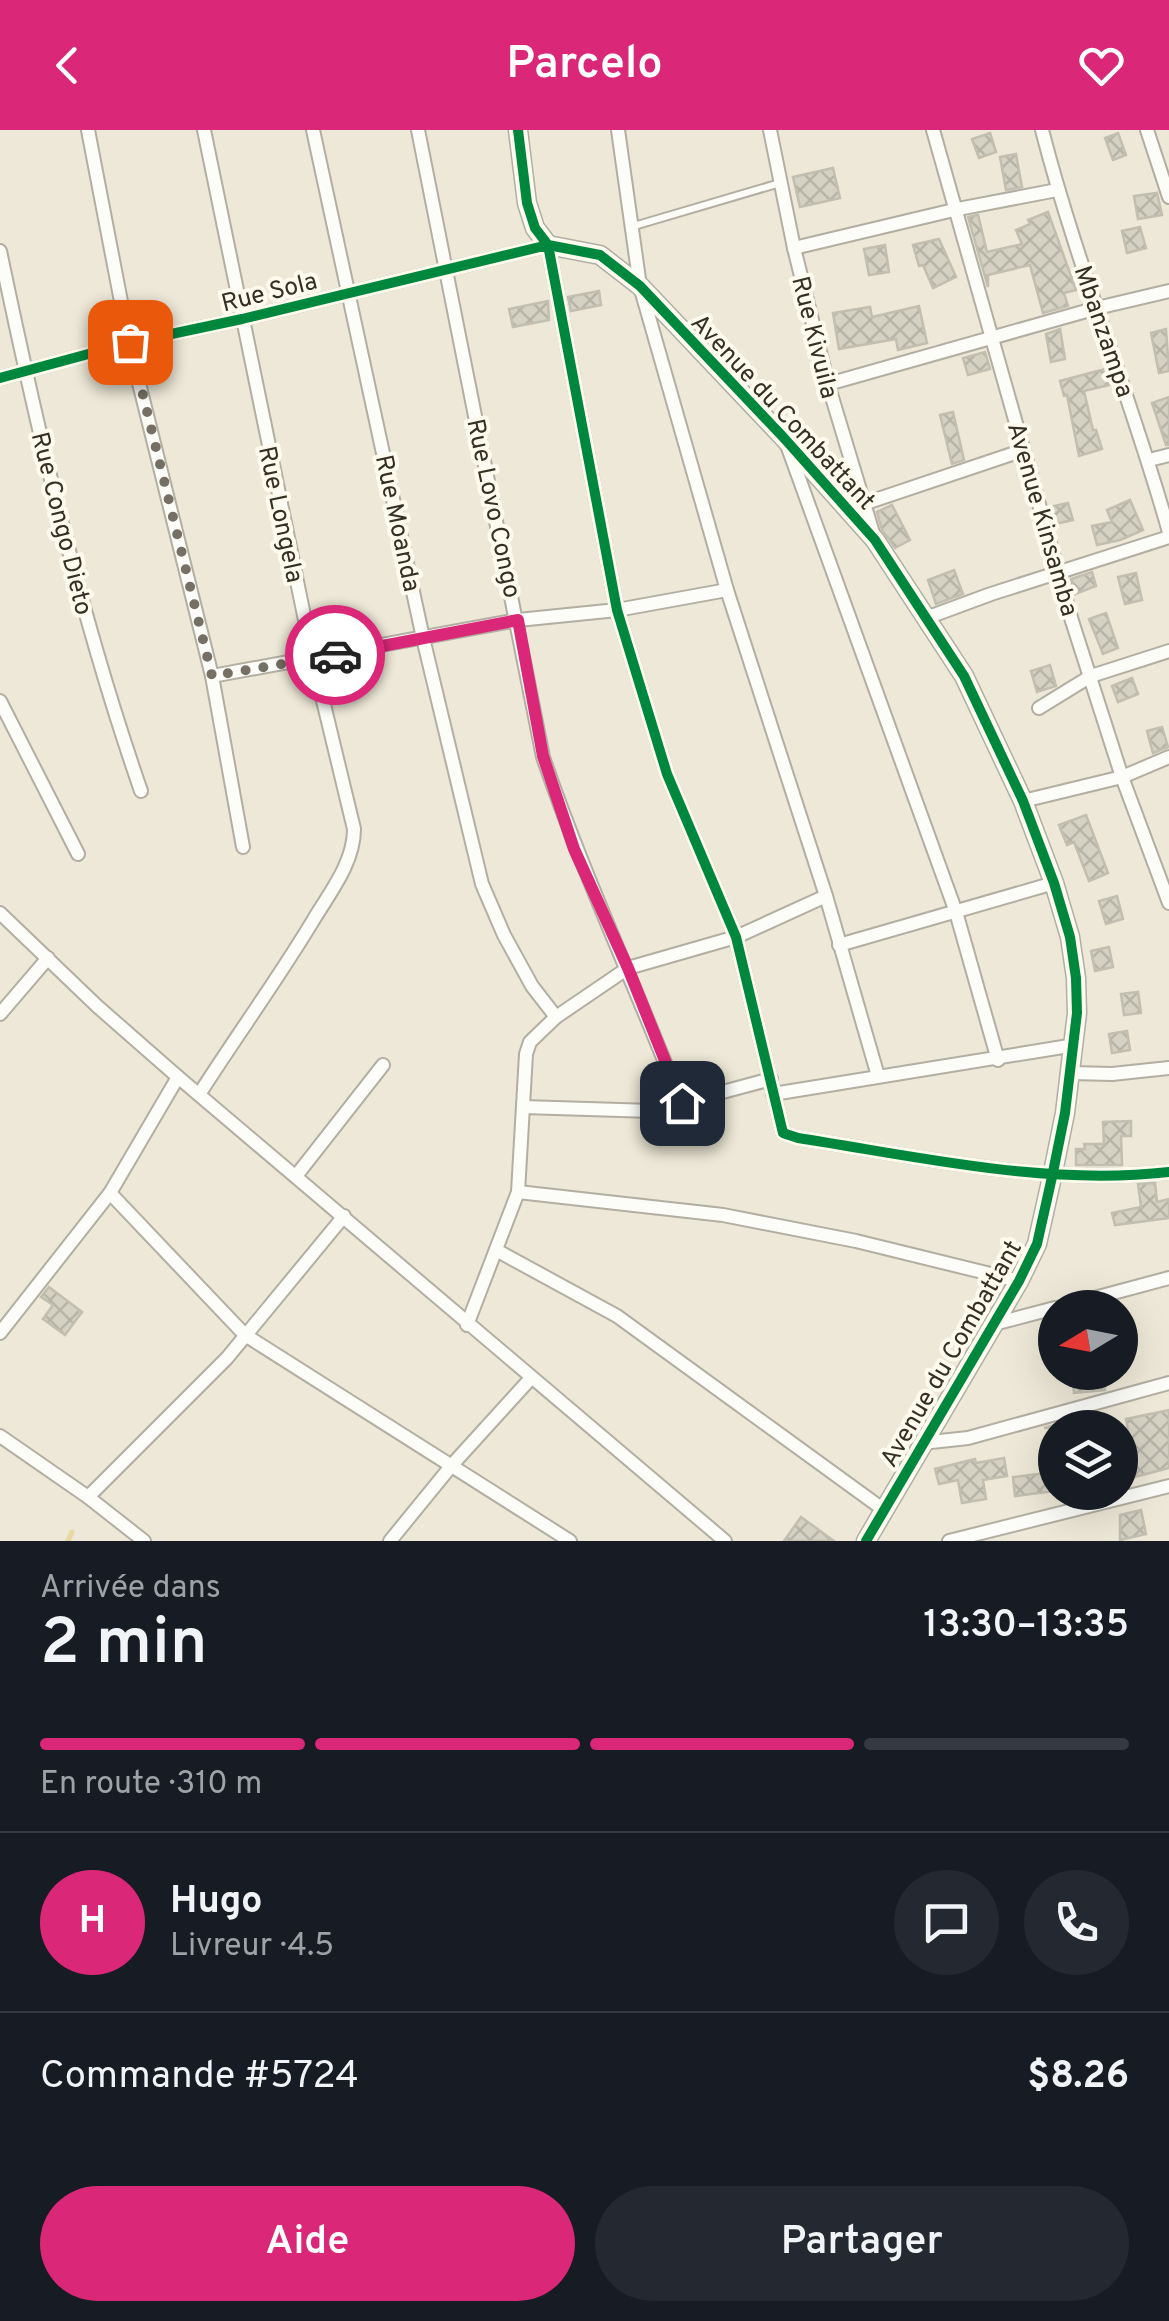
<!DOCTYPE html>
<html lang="fr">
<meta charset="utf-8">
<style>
:root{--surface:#171b24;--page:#242831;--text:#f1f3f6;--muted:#9ea1a6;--line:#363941;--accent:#db2777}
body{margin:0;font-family:Overpass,sans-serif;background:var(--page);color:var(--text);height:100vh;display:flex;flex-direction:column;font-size:38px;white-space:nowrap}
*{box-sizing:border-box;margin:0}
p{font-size:32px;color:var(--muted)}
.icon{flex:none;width:55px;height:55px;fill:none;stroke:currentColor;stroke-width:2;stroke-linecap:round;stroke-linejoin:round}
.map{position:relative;height:1411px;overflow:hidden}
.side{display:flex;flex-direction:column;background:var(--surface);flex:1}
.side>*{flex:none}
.needle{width:65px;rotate:260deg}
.controls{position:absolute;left:1038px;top:1160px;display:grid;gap:20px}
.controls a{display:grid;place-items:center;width:100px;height:100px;border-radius:50%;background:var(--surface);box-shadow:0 10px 40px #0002;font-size:50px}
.pin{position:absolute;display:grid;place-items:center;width:85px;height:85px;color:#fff;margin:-42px;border-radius:20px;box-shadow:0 5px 15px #0006}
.courier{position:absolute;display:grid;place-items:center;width:100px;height:100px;margin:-50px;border:8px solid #db2777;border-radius:50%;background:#fff;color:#222;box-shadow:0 2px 12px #0007}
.summary em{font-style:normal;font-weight:600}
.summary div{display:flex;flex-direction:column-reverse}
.summary{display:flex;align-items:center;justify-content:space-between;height:170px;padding:0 40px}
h1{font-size:65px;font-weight:600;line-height:75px}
.bar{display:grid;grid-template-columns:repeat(4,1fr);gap:15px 10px;align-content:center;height:120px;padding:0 40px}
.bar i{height:12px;border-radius:8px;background:var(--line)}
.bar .selected{background:var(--accent)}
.bar p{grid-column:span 4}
.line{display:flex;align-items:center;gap:25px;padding:0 40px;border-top:2px solid var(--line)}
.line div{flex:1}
.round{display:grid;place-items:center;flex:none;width:105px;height:105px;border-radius:52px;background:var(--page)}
.action{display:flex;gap:20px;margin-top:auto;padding:20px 40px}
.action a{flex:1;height:115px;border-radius:60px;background:var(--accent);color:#fff;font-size:40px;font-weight:600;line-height:115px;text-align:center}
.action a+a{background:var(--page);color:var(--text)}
header{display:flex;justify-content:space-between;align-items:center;height:130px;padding:0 40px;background:var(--accent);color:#fff;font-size:45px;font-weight:600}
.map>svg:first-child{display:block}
</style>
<header><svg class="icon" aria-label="back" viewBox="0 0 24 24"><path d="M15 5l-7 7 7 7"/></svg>Parcelo<svg class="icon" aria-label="heart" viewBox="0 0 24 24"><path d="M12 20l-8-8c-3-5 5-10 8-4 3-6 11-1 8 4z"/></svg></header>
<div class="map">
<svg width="1169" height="1411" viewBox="0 0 1169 1411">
<defs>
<pattern id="building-cross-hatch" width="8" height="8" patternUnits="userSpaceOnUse" patternTransform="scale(2.5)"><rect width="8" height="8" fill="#d5d2c4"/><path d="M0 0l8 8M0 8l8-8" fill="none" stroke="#b7b5a8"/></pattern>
</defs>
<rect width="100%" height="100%" fill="#ede8d7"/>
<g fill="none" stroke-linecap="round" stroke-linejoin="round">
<polyline stroke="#e7d7a0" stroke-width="5" points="68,1411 72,1402"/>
</g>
<g fill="url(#building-cross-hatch)" stroke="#c2beb0" stroke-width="2.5">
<polygon points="990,3 996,22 979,28 972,9"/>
<polygon points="1118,3 1126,25 1113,30 1105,8"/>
<polygon points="1016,24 1022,57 1006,60 1000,27"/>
<polygon points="833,38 840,68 800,77 793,47"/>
<polygon points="1157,63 1162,85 1138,89 1134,66"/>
<polygon points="1048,82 1076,160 1064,163 1068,176 1043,183 1030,135 988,145 988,157 968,87 978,85 987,122 1022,114 1016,100 1030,94 1028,90"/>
<polygon points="1140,97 1146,118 1127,123 1122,101"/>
<polygon points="939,109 956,147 933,158 923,135 919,136 913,115"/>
<polygon points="885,115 889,142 869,145 864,119"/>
<polygon points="599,161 601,175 571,181 568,167"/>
<polygon points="548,171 549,190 513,197 509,179"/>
<polygon points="919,176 927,213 898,220 896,209 839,219 833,183 870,177 872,187"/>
<polygon points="1060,199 1065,229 1051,232 1046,204"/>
<polygon points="1166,199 1169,241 1159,243 1151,203"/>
<polygon points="985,222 990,239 968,245 963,228"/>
<polygon points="1105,239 1109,255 1084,261 1093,300 1096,300 1102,319 1079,326 1067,265 1064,266 1060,251"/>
<polygon points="1169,267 1169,315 1166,315 1152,273"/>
<polygon points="953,282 964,330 952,334 940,285"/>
<polygon points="1130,370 1143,400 1120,410 1097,415 1092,396 1112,392 1107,380"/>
<polygon points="1068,373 1073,390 1055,394 1050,377"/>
<polygon points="892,375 910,410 895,418 882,400 877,382"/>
<polygon points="954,440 963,464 936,474 928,450"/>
<polygon points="1092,442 1096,456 1075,464 1071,449"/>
<polygon points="1136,443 1142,470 1125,474 1118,447"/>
<polygon points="1106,483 1118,518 1103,524 1089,489"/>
<polygon points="1050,535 1056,556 1037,562 1031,541"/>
<polygon points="1132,548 1138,564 1118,572 1112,556"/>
<polygon points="1162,597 1168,617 1153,623 1147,601"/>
<polygon points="1086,685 1108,743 1089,751 1074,712 1067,715 1059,695"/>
<polygon points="1117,766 1123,789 1106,794 1099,771"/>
<polygon points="1109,817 1113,837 1095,841 1091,821"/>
<polygon points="1138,862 1141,883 1124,885 1121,864"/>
<polygon points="1127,901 1130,920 1112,923 1109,904"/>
<polygon points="1131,991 1131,1006 1121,1006 1122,1035 1076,1035 1076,1019 1085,1019 1084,1014 1104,1014 1103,992"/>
<polygon points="1155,1053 1157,1072 1169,1069 1169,1088 1115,1095 1112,1083 1141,1077 1138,1054"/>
<polygon points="49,1157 82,1182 65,1205 43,1189 53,1175 41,1167"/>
<polygon points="1072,1242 1104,1242 1105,1260 1074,1263"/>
<polygon points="1169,1280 1169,1338 1120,1351 1120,1322 1131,1316 1126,1289"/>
<polygon points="1096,1283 1098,1298 1044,1298"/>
<polygon points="1004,1328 1007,1346 983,1350 986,1369 962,1373 958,1350 939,1354 935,1339 975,1329 976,1333"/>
<polygon points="1055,1342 1055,1361 1015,1366 1013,1347"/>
<polygon points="1141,1380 1146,1404 1120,1410 1120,1385"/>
<polygon points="801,1387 834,1411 784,1411"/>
</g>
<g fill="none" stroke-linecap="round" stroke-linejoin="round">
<defs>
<polyline id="lane" points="634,96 780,53"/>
<g id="street">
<polyline points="88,0 129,213 212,546 243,717"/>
<polyline points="313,0 423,508 482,754 504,805 532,856 556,887"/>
<path d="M418 0 543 627C583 744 636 857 681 973"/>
<polyline points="618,0 640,156 727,460 826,766 878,946"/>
<polyline points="770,0 794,118 828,254 873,403"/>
<polyline points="933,0 1072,491 1122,647 1169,773"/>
<path d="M1042 0C1077 136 1131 267 1169 402"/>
<polyline points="1147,0 1169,67"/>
<polyline points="794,118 958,79 1057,60"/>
<path d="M0 121C38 303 80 485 141 661"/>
<path d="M0 248 129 213 242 189 548 115 617 480 667 644 736 807 783 1003 798 1008C921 1027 1044 1056 1169 1042"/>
<polyline points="828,254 1097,178 1169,161"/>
<polyline points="787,315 956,782 998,930"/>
<polyline points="1149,330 1169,325"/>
<polyline points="863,374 1024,320"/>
<polyline points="926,488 991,464 1169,407"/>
<polyline points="212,546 518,490 617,480 727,460"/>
<polyline points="0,571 78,724"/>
<polyline points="1039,578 1091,546 1169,521"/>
<polyline points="1023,671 1122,647 1169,627"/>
<polyline points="0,783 97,876 178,947 725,1411"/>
<polyline points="839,815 1054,753"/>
<polyline points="0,884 48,828"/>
<polyline points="1071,943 1112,944 1169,938"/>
<path d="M200 963C237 905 278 849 314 789 331 761 354 732 354 699L313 529 204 0"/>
<polyline points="773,964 1075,915"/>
<polyline points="523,977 652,981 771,949"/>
<polyline points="296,1046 383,935"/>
<polyline points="518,1062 723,1085 856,1111 1019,1151"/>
<polyline points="110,1063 245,1205 570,1411"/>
<polyline points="496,1120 617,1186 884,1380"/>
<polyline points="1057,1178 1169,1148"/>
<polyline points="994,1194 1055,1178"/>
<polyline points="467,1195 518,1062 526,924 530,912 556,887 628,838 736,807 826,766"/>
<polyline points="0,1203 110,1063 178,947"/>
<polyline points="0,1306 88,1367 144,1411"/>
<polyline points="922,1313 968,1308 1169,1253"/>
<polyline points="88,1367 227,1228 344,1086"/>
<polyline points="390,1411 452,1335 531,1248"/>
<polyline points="949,1411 1169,1356"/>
</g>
<polyline id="secondary" points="518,0 527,73 535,98 548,115 600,125 640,156 784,308 875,410 964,546 1023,671 1054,753 1070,807 1076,848 1077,883 1065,983 1052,1047 1037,1114 1019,1151 866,1411"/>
</defs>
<use href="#lane" stroke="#b2aea1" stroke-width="10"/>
<use href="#street" stroke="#b2aea1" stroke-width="16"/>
<use href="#secondary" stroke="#b2aea1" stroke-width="21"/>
<use href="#lane" stroke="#fcfcf9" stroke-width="6"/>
<use href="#street" stroke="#fcfcf9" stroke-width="12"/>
<use href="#secondary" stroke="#fcfcf9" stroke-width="18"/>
<defs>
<g id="cycleway">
<polyline points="518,0 527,73 535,98 548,115 600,125 640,156 784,308 875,410 964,546 1023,671 1054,753 1070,807 1076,848 1077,883 1065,983 1052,1047 1037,1114 1019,1151 866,1411"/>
<path d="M0 248 129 213 242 189 548 115 617 480 667 644 736 807 783 1003 798 1008C921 1027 1044 1056 1169 1042"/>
</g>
</defs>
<use href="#cycleway" stroke="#fefaee" stroke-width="16"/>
<use href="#cycleway" stroke="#00873e" stroke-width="10"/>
</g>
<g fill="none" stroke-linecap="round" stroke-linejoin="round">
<polyline stroke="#757063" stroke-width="10" stroke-dasharray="0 18" points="130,212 212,546 335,525"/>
<polyline stroke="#db2777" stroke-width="12" points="335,525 518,490 543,626 574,719 628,838 682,973"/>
</g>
<g text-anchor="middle" stroke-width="8" stroke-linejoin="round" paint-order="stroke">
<g font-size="25" fill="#343024" stroke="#fefaee">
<text transform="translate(269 161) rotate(-14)" y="9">Rue Sola</text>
<text transform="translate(1105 201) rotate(71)" y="9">Mbanzampa</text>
<text transform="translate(816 207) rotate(76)" y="9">Rue Kivuila</text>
<text transform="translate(784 281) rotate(47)" y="9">Avenue du Combattant</text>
<text transform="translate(495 378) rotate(78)" y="9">Rue Lovo Congo</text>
<text transform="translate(282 384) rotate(78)" y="9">Rue Longela</text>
<text transform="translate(1044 389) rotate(74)" y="9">Avenue Kinsamba</text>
<text transform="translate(63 393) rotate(76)" y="9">Rue Congo Dieto</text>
<text transform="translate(399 393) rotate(78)" y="9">Rue Moanda</text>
<text transform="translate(950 1223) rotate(-60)" y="9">Avenue du Combattant</text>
</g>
</g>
</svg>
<div class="controls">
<a><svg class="needle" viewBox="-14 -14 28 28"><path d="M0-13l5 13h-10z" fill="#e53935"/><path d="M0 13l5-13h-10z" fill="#9ea1a6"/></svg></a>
<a><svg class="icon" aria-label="layers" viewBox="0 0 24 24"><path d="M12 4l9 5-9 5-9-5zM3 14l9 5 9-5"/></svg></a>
</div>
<div class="pin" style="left:130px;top:212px;background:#ea580c"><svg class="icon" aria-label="bag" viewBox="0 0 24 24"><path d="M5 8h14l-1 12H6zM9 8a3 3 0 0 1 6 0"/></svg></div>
<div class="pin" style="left:682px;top:973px;background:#1f2937"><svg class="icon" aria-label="home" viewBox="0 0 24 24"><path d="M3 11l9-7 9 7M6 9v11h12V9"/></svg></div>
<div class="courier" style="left:335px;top:525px"><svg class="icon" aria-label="car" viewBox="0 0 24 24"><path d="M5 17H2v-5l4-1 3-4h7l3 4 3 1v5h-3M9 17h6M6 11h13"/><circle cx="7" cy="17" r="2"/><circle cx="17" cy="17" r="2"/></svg></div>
</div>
<section class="side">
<div class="summary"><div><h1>2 min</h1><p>Arrivée dans</p></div><em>13:30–13:35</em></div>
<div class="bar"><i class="selected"></i><i class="selected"></i><i class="selected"></i><i></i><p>En route · 310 m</p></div>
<div class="line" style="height:180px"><b class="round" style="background:var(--accent);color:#fff">H</b><div><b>Hugo</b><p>Livreur · 4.5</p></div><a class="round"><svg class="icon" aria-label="chat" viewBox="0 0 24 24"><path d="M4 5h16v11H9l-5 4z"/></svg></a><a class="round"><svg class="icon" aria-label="phone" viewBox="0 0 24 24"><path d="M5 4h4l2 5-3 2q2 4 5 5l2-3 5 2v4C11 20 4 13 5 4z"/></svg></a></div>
<div class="line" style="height:130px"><div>Commande #5724</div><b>$8.26</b></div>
<div class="action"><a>Aide</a><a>Partager</a></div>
</section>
